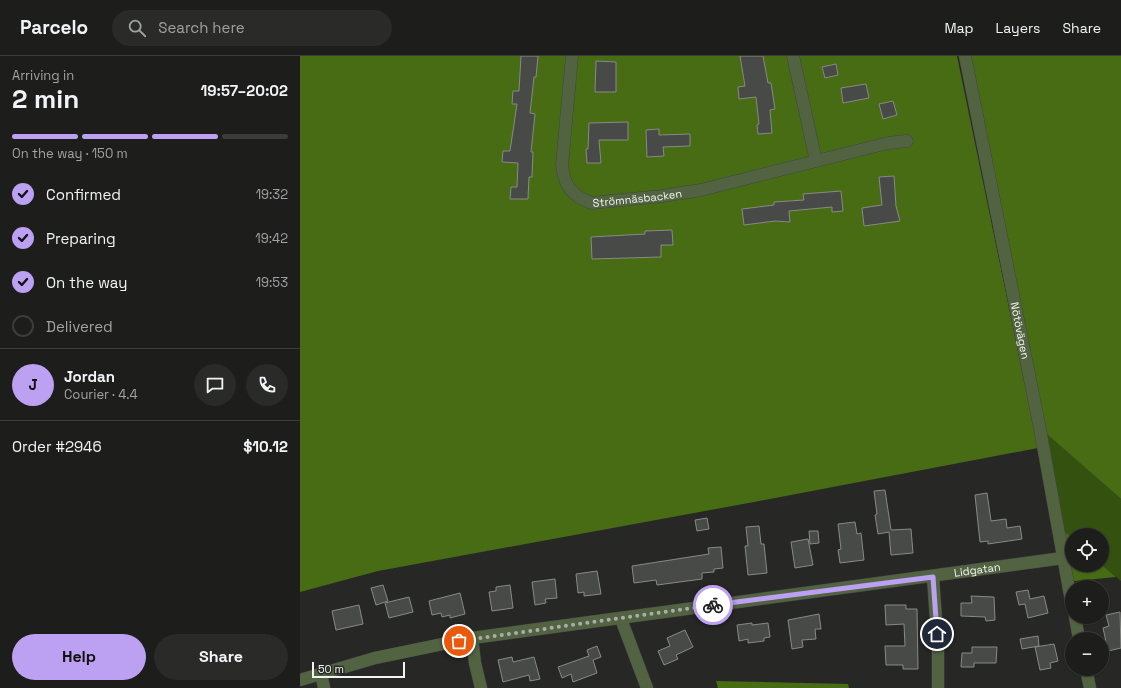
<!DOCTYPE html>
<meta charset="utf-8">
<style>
:root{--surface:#1d1e1c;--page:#2a2b29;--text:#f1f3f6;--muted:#a0a2a3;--line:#3b3c3b;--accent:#bca0f2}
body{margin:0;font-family:"Space Grotesk",sans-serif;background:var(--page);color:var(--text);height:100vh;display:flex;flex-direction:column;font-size:15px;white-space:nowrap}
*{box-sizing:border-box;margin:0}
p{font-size:13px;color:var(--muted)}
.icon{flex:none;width:22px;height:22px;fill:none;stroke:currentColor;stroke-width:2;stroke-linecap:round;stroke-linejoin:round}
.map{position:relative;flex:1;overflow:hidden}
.sheet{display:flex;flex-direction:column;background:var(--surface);width:300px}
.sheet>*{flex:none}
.controls{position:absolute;left:765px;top:472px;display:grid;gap:8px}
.controls a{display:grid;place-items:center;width:44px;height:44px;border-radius:50%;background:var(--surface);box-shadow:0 1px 3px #0004,0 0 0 1px var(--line);font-size:20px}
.scale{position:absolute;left:12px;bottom:10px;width:93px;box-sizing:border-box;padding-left:4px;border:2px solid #f4f5f3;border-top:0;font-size:11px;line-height:14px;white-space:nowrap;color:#f4f5f3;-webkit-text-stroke:3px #272826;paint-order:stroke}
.pin{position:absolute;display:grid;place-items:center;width:34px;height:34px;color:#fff;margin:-17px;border:2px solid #fff;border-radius:50%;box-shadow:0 1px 4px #0007}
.courier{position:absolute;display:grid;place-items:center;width:40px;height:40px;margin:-20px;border:3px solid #bca0f2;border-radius:50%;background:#fff;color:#222;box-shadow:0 1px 5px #0007}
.headline em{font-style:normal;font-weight:600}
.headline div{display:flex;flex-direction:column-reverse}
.headline{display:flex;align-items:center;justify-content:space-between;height:68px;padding:0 12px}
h1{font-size:26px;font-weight:600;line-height:30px}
.bar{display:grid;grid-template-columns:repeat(4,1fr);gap:6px 4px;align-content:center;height:48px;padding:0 12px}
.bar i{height:5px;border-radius:3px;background:var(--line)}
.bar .on{background:var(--accent)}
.bar p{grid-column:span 4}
.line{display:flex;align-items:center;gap:10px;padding:0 12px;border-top:1px solid var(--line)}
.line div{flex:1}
.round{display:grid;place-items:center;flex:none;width:42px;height:42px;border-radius:21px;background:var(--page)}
ol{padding:0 12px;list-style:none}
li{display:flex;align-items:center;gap:12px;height:44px}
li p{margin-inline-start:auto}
li .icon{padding:4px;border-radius:50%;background:var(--accent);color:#111;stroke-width:4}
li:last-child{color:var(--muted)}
li i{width:22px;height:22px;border:2px solid var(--line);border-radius:50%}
.button{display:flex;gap:8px;margin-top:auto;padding:8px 12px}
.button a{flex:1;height:46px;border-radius:24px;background:var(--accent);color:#111;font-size:16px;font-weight:600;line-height:46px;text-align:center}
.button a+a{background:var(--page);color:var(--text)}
header{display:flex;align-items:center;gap:24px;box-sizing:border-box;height:56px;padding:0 20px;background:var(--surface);border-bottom:1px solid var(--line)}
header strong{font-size:19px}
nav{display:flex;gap:22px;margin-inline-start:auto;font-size:14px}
.search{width:280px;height:36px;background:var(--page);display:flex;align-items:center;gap:10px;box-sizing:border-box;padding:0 14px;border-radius:22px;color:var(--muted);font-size:15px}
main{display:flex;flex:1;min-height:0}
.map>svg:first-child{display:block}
</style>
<header>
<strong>Parcelo</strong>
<div class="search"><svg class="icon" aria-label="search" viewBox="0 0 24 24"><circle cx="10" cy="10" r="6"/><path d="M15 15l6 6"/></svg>Search here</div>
<nav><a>Map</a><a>Layers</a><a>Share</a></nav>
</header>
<main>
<section class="sheet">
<div class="headline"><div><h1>2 min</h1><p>Arriving in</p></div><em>19:57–20:02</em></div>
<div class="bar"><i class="on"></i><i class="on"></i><i class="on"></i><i></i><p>On the way · 150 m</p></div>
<ol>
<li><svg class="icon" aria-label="check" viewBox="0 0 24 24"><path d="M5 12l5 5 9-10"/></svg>Confirmed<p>19:32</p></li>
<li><svg class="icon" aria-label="check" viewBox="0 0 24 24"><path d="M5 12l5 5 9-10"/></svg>Preparing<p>19:42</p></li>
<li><svg class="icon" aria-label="check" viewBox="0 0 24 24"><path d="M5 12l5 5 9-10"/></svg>On the way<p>19:53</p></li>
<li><i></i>Delivered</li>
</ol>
<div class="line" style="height:72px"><b class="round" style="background:var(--accent);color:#111">J</b><div><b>Jordan</b><p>Courier · 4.4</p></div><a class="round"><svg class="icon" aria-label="chat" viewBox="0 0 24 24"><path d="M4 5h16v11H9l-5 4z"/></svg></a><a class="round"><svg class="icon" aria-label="phone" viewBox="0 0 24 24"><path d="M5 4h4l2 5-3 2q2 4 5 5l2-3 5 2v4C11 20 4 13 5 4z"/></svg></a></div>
<div class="line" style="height:52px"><div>Order #2946</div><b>$10.12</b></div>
<div class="button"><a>Help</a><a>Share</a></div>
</section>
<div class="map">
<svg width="821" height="632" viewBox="0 0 821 632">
<rect width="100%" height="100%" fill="#272826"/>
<polygon fill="#355110" points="742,374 821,443 821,525 802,509 802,479 772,479 772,482 756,468"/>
<g fill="#476c14">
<polygon points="0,0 657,0 738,392 454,446 78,515 0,536"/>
<polygon points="671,0 821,0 821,443 742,374"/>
<polygon points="756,468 772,482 772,509 802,509 816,521 765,526"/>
<polygon points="416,625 548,628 549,632 418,632"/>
</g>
<g fill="#484a47" stroke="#888a86">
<polygon points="221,0 238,0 236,21 234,21 230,57 235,58 231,96 233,96 232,121 229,121 228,143 210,143 211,131 217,131 218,107 202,106 203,95 210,95 217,48 212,48 213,35 219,35"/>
<polygon points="440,0 463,0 468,27 471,27 475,53 470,54 472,77 458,78 457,69 459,68 456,41 439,43 438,31 445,30"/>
<polygon points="296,5 316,6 316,36 295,36"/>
<polygon points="536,8 538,19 525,22 522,11"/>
<polygon points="566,28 569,42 543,47 541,32"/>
<polygon points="593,45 597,59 583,63 579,48"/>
<polygon points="328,66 328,84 299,84 301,107 287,107 286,93 288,93 289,67"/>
<polygon points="359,73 359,79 390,78 390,90 363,91 364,100 347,101 346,74"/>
<polygon points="594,120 596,150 600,165 564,170 562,152 582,149 579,121"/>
<polygon points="541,135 543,155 532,156 532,151 489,155 490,166 475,165 444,169 442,153 474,149 474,146 504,144 503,138"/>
<polygon points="372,174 373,189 361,189 361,201 292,203 291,181 345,178 345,175"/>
<polygon points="585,434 591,474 611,473 613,497 591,499 589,476 578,478 575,459 577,458 574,435"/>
<polygon points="687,437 691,465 706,463 707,472 720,470 722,483 688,488 688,485 680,486 675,439"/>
<polygon points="407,462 409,473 397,475 395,464"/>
<polygon points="555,466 557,478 561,477 564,504 540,507 538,494 541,493 538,468"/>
<polygon points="459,470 461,488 464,488 467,517 448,519 445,490 448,490 446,471"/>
<polygon points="509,475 518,475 519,487 510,488"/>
<polygon points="508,483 513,509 495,512 491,486"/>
<polygon points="421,491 423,512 414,513 414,516 402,517 402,523 357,529 356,524 334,527 332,510 409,498 408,492"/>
<polygon points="297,515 301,538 284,540 284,536 278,537 276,518"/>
<polygon points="255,523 257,542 245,543 246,547 235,549 232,526"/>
<polygon points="83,529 88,545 76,549 71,532"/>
<polygon points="210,529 213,552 192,555 189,536 196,535 196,531"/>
<polygon points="728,534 730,543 744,540 748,557 728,562 725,548 719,549 716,536"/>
<polygon points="160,537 165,558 150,562 150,559 142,561 141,557 132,559 129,545"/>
<polygon points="671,540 694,541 695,564 686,565 685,561 661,560 661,547 672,547"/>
<polygon points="109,541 113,556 89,562 85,547"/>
<polygon points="59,549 63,568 36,574 32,555"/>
<polygon points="585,549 606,549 606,553 617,553 618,613 603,613 603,609 586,609 585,590 605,590 604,568 586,569"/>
<polygon points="820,556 821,592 808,595 803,572 809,570 806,559"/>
<polygon points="519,558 521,573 515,573 516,583 502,584 503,591 492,593 488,564"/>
<polygon points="452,567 452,569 468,567 470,581 464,582 464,585 448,587 448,583 439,585 437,569"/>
<polygon points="385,574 393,591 376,599 378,603 364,609 358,595 370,590 367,582"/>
<polygon points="738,580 739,590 722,593 720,583"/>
<polygon points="754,588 758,605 750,607 751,612 740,614 735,591"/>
<polygon points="297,590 301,601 293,604 297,617 273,626 271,618 262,622 258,611 289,600 287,594"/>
<polygon points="672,591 697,591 696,607 674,607 674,611 661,611 662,597 672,597"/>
<polygon points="212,601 213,606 234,601 240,623 230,625 229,619 203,626 198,604"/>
</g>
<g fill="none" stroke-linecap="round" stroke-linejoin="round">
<defs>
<g id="street">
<path id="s1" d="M272 0 262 109C264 130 272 140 292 147L362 140 401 134 588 87 607 85"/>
<polyline points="493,0 516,105"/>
<path id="s2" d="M665 0 740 373 772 550"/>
<polyline points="633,521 638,592 638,632"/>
<polyline points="775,561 779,583"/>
<polyline points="321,563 347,632"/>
<polyline points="172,582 175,607 181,632"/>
<polyline points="786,613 790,632"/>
<polyline points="21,617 24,632"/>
<path id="s3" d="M0 624 75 602 172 582 763 502"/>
</g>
</defs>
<use href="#street" stroke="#444543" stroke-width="13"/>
<use href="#street" stroke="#526342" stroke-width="12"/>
</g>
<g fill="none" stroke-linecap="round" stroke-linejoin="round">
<polyline stroke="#acadab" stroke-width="4" stroke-dasharray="0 7.2" points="159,585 413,549"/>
<polyline stroke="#bca0f2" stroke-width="5" points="413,549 633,521 637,578"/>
</g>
<g text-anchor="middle" stroke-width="4" stroke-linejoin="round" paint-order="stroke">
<g font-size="11" fill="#f4f5f3" stroke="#272826">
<text dy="4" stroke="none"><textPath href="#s1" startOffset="207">Strömnäsbacken</textPath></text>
<text dy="4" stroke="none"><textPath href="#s2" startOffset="280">Nötövägen</textPath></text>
<text dy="4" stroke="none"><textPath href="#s3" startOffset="687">Lidgatan</textPath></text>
</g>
</g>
</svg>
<div class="controls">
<a><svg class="icon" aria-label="locate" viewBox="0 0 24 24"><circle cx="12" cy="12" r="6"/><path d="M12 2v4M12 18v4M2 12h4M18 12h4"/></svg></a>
<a>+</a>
<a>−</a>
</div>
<div class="scale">50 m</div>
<div class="pin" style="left:159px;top:585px;background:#ea580c"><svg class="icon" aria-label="bag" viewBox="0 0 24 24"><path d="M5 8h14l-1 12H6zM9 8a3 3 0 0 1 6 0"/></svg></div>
<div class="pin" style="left:637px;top:578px;background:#1f2937"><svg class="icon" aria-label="home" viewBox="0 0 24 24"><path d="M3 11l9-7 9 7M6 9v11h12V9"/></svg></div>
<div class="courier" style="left:413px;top:549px"><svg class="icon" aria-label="bike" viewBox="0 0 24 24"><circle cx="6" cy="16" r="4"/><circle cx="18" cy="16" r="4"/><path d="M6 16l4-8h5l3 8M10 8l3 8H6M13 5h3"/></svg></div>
</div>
</main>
